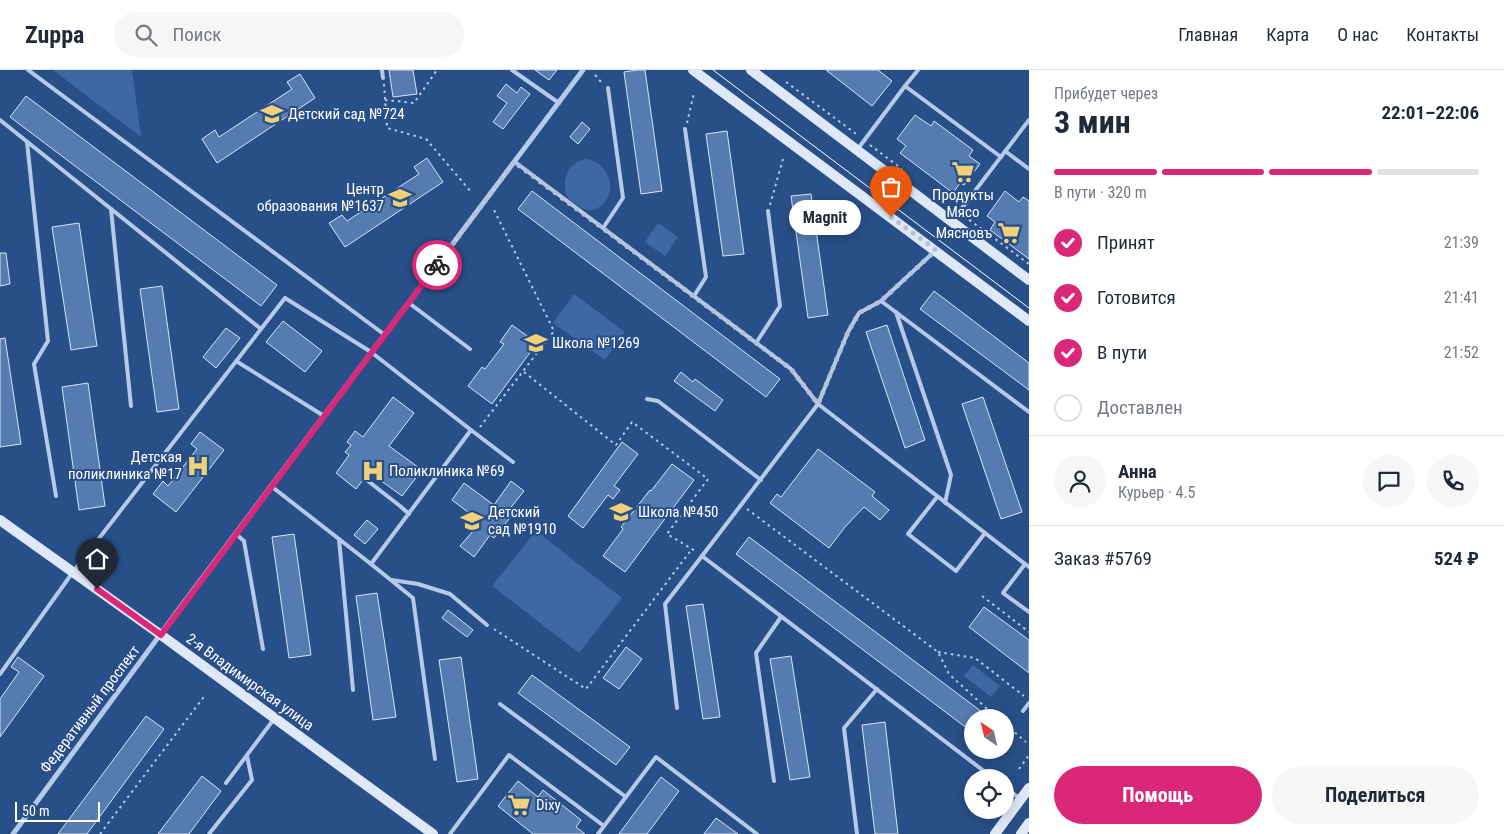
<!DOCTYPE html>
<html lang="ru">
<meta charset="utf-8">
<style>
:root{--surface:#fff;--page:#f6f6f7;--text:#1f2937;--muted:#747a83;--line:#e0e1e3;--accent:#db2777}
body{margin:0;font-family:"Roboto Condensed",sans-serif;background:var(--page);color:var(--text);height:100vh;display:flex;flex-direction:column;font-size:19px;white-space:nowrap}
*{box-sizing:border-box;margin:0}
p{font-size:16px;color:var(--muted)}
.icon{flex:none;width:28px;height:28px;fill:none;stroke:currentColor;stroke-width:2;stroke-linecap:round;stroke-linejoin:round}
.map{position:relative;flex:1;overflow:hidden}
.sheet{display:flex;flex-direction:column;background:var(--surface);width:475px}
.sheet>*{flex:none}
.needle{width:32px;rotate:325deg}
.tools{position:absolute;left:964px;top:639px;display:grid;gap:10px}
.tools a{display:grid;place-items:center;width:50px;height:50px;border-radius:50%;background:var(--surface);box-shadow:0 2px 12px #0003;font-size:25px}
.scale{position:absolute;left:15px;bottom:12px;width:85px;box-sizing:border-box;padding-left:5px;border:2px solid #fff;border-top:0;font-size:14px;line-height:18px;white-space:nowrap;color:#fff;-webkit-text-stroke:4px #284f87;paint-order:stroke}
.pin{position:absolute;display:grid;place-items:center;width:42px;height:42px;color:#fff;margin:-51px -21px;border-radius:50% 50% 50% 0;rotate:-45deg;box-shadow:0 0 5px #0007}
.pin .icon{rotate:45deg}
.courier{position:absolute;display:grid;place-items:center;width:50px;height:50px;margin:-25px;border:4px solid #db2777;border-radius:50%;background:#fff;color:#222;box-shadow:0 1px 6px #0007}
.bubble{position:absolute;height:35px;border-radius:18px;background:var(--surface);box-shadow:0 2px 12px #0003;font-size:16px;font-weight:700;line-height:35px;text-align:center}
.head em{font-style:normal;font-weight:700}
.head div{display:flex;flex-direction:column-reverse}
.head{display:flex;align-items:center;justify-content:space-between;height:85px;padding:0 25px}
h1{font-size:32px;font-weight:700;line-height:38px}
.bar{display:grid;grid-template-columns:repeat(4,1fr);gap:8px 5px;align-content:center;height:60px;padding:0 25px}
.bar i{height:6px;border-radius:4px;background:var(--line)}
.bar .on{background:var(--accent)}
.bar p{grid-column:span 4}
.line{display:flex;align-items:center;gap:12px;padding:0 25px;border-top:1px solid var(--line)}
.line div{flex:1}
.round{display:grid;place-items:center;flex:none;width:52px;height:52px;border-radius:26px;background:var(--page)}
ol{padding:0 25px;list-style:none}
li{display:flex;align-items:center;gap:15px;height:55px}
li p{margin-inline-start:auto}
li .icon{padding:5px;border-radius:50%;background:var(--accent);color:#fff;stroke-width:4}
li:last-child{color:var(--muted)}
li i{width:28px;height:28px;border:2px solid var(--line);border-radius:50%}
.action{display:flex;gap:10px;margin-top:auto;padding:10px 25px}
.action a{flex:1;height:58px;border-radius:30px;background:var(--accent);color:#fff;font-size:20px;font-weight:700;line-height:58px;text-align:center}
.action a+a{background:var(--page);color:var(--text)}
header{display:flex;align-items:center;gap:30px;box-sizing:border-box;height:70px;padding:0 25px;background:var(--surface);border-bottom:1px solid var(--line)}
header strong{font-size:24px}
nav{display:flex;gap:28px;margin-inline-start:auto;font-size:18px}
.search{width:350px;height:45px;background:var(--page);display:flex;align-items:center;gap:12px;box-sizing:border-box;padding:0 18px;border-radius:28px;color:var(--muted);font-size:19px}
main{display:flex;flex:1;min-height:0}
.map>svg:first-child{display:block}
</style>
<header>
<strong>Zuppa</strong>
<div class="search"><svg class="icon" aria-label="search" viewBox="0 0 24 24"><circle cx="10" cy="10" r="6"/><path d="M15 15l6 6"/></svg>Поиск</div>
<nav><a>Главная</a><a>Карта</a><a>О нас</a><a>Контакты</a></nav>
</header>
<main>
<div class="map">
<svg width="1029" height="764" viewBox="0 0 1029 764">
<rect width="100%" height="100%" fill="#284f87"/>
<g fill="#3d68a3">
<polygon points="53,0 132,0 141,67"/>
<path d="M584 89C600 89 615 107 609 124 605 138 590 145 579 136 573 132 567 129 566 123 562 108 569 93 584 89Z"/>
<polygon points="658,153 678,167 665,186 645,172"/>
<polygon points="574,224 625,262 605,290 553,253"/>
<polygon points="536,461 622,528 579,583 492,516"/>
<polygon points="973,595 1000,616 991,627 964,606"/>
</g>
<g fill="#557bb0" stroke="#d7e5f6">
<polygon points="389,0 413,0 417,24 393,27"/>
<polygon points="535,0 557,0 549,10"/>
<polygon points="637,0 645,0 662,121 641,124 624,2"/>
<polygon points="826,0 878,0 892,11 872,36"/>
<polygon points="300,4 315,28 217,93 202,69 215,60 219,67 292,19 287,12"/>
<polygon points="506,14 517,23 521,17 530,24 503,59 493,52 507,33 497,26"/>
<polygon points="26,26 277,215 261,236 10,47"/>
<polygon points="915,45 931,56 934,51 973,80 969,86 980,94 964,115 960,113 953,123 900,83 906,76 897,69"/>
<polygon points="582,52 590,59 578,74 570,67"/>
<polygon points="727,61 744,184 723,186 706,64"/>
<polygon points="427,88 443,112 345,177 329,153 342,145 347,151 419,104 414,97"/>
<polygon points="532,121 780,309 766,327 518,139"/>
<polygon points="1005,121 1019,132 1023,127 1029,131 1029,189 990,160 995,152 987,146"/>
<polygon points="811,124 828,245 808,248 791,126"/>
<polygon points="79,153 97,276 71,280 52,157"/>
<polygon points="0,183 6,183 10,214 0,216"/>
<polygon points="162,216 179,339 157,342 140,219"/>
<polygon points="934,221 1029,293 1029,320 920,239"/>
<polygon points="283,251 322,281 305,302 266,272"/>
<polygon points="512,255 537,273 492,334 468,316 482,297 485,299 504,274 500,272"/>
<polygon points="887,255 925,370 905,378 866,262"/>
<polygon points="226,258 240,268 216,298 203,287"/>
<polygon points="5,268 21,374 0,377 0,269"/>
<polygon points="681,302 693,312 695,309 723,330 715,341 674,311"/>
<polygon points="88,313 105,436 79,440 62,317"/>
<polygon points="393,327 414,343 389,376 422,400 402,426 369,402 356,419 336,403 349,385 345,382 351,375 347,372 355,361 363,367"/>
<polygon points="983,327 1022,442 1001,449 962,334"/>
<polygon points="200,362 224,380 176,442 153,424 163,411 168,416 197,379 191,374"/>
<polygon points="622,372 638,384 614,416 620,420 613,429 608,425 583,458 568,446"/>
<polygon points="818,379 875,422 872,426 889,440 880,450 864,437 845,457 829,478 770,433 777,424 781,427"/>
<polygon points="672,394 694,410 625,502 603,486 623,459 621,457 650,420 651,421"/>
<polygon points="511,411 524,421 508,441 513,444 494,468 490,465 474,487 460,476 481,452 452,430 464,413 494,435"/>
<polygon points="367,450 378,459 365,474 354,465"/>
<polygon points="294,464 311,585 289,588 272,467"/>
<polygon points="749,467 990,648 972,648 972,662 736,484"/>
<polygon points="377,523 396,647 373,650 356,526"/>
<polygon points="703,534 720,647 703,649 686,536"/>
<polygon points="984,537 1029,570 1029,603 969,557"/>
<polygon points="448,540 473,560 467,567 442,548"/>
<polygon points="626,577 642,589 619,619 603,608"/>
<polygon points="791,586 810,707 790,710 770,589"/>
<polygon points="18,587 44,606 0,667 0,629 19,602 11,597"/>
<polygon points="461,587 478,709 457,712 439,590"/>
<polygon points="532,605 630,677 616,695 518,623"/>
<polygon points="146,646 164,659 87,764 58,764"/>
<polygon points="885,652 898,764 875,764 871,731 862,655"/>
<polygon points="202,706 221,721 189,764 158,764"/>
<polygon points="661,707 679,721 647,764 619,764"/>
<polygon points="518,711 538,727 543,720 581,750 576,757 585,764 533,764 498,736"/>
<polygon points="716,748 738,764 704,764"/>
</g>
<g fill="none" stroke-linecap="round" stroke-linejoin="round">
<g stroke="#b4cae8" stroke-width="2" stroke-dasharray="2.5 4" stroke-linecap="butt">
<polyline points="595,5 602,13"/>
<polyline points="786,12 859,66"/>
<polyline points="384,14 387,58 426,69 472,123"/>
<polyline points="385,30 414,33 437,0"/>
<polyline points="687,53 694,23"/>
<polyline points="870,75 902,99"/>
<polyline points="770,135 783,89"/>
<polyline points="964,146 1029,194"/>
<polyline points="524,302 616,375 632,352 708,409 667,464 697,482"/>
<polyline points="480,357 554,261 494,140"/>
<polyline points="747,439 938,582 949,604 997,648"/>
<polyline points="982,526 1029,562"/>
<polyline points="494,559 586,619 692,479"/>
<polyline points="938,582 975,588 1024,626"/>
<polyline points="1005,654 1026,672"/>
<polyline points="1019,699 1029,685"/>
<polyline points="100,764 206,624"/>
</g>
<g stroke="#b4cae8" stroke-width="4">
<polyline points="28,0 385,265"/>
<polyline points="382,0 383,8"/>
<polyline points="512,0 559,33"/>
<polyline points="905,16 918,0"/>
<polyline points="0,50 261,259"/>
<polyline points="685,59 706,207 694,226"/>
<polyline points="27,72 48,271 34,294 56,426"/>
<polyline points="857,80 905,16 1001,87"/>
<polyline points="1005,81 1029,99"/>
<polyline points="515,92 791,299 818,334 1029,497"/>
<polyline points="111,139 131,336"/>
<polyline points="952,151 1029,50"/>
<polyline points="603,158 623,128 608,18"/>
<polyline points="935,181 881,231 859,243 848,262 818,334 702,486 993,708"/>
<polyline points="881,231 1029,342"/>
<polyline points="409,233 470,279"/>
<polyline points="896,242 951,405 945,433"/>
<polyline points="756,273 780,236 768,141"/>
<polyline points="236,291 324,346"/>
<polyline points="647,329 658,331 761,410"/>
<polyline points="471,360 513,392"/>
<polyline points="368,411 400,436 409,444"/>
<polyline points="937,427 908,464 956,501 985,463"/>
<polyline points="236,464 244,471 263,579"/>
<polyline points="339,469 353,620"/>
<polyline points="371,494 413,528 435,689"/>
<polyline points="1025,494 1003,523 1029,542"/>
<polyline points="392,510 418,514 450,524 487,555"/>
<polyline points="0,604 73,502 285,228 371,282 471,360 371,494 271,416"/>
<polyline points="500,634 626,727"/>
<polyline points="677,638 665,534 702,486"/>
<polyline points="1023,641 1029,633"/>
<polyline points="774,711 756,583 781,547"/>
<polyline points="226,713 274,649"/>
<polyline points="1005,717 1019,728"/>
<polyline points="209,764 252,710 247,686"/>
<polyline points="450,764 509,685 604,756"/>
<polyline points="598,764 656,687 757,764"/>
<polyline points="857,764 844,658 877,619"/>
</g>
<polyline stroke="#b4cae8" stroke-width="5" points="13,764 182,535 583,0"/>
<g stroke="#dee8f7" stroke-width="10">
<polyline points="693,0 1029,251"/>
<polyline points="751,0 1029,210"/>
<polyline points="0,450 161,565 433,764"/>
<polyline points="995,764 1029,718"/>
<polyline points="1021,764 1029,753"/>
</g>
<polyline stroke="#fff" stroke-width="1" points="713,0 1029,238"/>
</g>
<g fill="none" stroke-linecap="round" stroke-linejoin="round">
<polyline stroke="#b4c1d5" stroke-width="5" stroke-dasharray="0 9" points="437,195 514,92 791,299 818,334 848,262 859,243 881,231 936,180 891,147"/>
<polyline stroke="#db2777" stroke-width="6" points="97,519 161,565 437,195"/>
</g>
<defs>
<symbol id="school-bare" viewBox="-9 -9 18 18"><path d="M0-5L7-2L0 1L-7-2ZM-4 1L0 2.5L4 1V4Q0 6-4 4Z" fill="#f0d17a" stroke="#284f87" stroke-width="2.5" paint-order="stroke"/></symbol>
<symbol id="supermarket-bare" viewBox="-9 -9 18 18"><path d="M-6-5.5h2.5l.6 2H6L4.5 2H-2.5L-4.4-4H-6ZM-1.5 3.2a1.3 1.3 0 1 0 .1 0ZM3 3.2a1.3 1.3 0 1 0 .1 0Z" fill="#f0d17a" stroke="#284f87" stroke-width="2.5" paint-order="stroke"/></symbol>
<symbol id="hospital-bare" viewBox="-9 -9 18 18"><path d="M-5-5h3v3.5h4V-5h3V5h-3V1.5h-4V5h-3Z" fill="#f0d17a" stroke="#284f87" stroke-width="2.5" paint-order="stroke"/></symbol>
</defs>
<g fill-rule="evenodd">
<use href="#school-bare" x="256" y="28" width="32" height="32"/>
<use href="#supermarket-bare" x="947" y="86" width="32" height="32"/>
<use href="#school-bare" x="384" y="112" width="32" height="32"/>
<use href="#supermarket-bare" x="993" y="147" width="32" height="32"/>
<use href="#school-bare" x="520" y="257" width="32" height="32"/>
<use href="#hospital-bare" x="182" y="380" width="32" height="32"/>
<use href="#hospital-bare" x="357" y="385" width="32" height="32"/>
<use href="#school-bare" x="605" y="426" width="32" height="32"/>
<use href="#school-bare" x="456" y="435" width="32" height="32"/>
<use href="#supermarket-bare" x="503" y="719" width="32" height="32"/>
</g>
<g text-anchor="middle" stroke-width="4" stroke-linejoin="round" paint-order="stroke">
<g font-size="15" fill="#fff" stroke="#284f87" text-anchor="start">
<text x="288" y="49">Детский сад №724</text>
<text x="384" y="124" text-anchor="end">Центр<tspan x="384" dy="17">образования №1637</tspan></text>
<text x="963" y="130" text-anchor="middle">Продукты<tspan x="963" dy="17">Мясо</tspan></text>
<text x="992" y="168" text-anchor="end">Мясновъ</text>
<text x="552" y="278">Школа №1269</text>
<text x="182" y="392" text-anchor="end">Детская<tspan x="182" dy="17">поликлиника №17</tspan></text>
<text x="389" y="406">Поликлиника №69</text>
<text x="488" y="447">Детский<tspan x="488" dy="17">сад №1910</tspan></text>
<text x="638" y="447">Школа №450</text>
<text x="536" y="740">Dixy</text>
</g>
<g font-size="15" fill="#fff" stroke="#284f87">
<text transform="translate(250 612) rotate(36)" y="5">2-я Владимирская улица</text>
<text transform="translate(90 639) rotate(-53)" y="5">Федеративный проспект</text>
</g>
</g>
</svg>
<div class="tools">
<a><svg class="needle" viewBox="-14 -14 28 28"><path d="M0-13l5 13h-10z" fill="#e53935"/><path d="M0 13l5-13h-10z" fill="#747a83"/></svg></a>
<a><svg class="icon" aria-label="locate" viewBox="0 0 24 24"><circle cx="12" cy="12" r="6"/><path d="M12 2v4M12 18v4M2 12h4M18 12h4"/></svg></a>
</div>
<div class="scale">50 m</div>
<div class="pin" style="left:891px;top:147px;background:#ea580c"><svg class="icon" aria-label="bag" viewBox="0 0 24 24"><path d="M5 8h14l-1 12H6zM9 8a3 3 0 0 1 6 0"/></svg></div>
<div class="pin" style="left:97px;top:519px;background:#1f2937"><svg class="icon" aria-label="home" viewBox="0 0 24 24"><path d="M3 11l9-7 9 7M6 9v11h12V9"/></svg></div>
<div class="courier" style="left:437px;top:195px"><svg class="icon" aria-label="bike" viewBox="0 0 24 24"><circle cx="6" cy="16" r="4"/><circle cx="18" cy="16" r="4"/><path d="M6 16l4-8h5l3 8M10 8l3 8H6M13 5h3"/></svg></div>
<div class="bubble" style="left:789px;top:130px;width:72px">Magnit</div>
</div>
<section class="sheet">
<div class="head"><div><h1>3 мин</h1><p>Прибудет через</p></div><em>22:01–22:06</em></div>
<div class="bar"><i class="on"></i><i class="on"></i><i class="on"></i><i></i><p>В пути · 320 m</p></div>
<ol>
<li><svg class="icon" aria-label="check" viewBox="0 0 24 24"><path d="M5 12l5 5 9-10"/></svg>Принят<p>21:39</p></li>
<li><svg class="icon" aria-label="check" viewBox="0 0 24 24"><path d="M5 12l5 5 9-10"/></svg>Готовится<p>21:41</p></li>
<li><svg class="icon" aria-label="check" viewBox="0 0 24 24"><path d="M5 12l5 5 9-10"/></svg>В пути<p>21:52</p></li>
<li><i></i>Доставлен</li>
</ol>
<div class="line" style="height:90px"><a class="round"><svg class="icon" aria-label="person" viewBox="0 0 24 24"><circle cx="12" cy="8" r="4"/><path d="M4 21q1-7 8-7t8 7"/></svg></a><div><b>Анна</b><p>Курьер · 4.5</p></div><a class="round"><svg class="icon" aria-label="chat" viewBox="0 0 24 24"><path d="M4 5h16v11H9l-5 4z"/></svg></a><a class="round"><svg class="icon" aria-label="phone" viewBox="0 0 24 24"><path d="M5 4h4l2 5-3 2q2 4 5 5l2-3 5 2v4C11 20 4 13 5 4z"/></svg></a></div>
<div class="line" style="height:65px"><div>Заказ #5769</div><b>524 ₽</b></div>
<div class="action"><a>Помощь</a><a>Поделиться</a></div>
</section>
</main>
